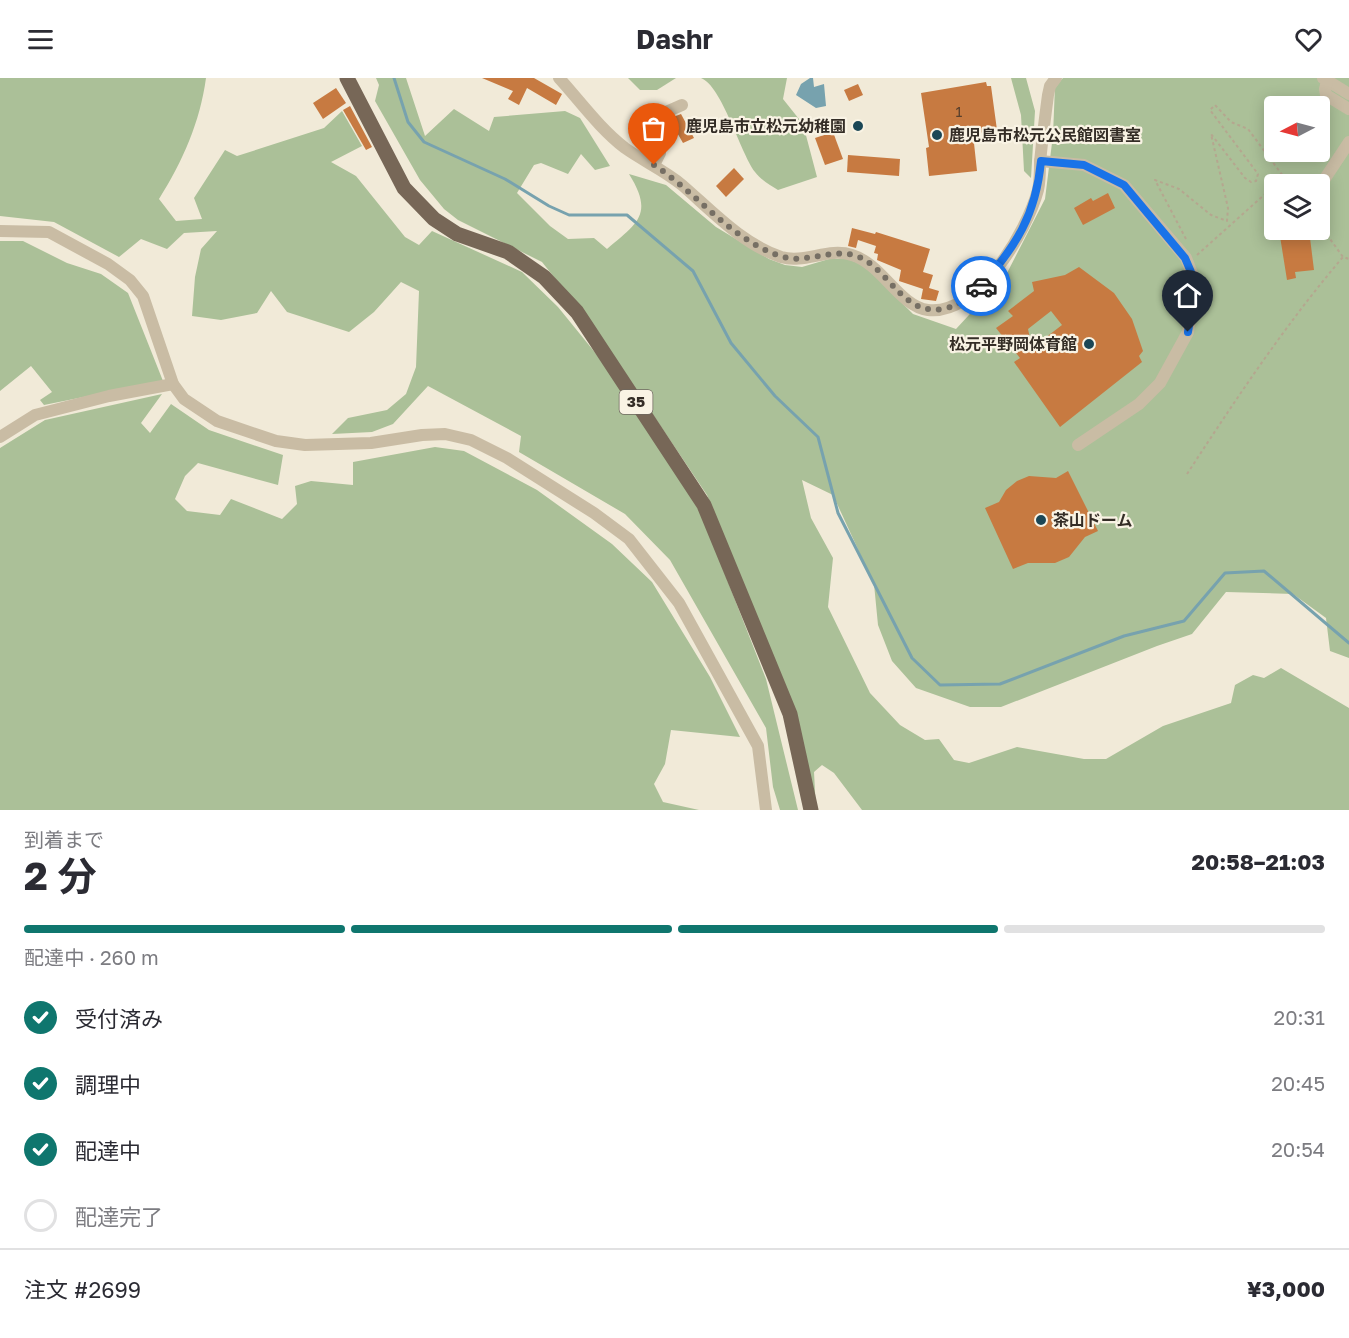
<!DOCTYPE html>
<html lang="ja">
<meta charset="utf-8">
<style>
:root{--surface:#fff;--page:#f7f7f7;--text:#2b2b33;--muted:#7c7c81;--line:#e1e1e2;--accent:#0f766e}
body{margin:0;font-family:"Golos Text","Noto Sans JP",sans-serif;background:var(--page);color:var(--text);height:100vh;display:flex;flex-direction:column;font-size:22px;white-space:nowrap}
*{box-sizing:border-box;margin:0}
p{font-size:20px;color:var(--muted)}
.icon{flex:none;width:33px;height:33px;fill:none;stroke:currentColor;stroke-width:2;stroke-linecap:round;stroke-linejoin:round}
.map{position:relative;height:732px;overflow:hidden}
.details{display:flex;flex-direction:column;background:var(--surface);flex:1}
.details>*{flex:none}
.needle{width:39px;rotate:264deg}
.fabs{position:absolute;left:1264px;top:18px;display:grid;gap:12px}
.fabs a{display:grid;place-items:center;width:66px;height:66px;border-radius:6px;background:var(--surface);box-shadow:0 3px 15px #0003;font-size:30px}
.pin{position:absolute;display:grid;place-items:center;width:51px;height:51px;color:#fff;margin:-62px -26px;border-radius:50% 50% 50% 0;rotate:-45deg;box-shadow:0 0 6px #0007}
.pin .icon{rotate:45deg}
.courier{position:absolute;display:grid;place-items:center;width:60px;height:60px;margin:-30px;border:4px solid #1a73e8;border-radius:50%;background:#fff;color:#222;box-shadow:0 2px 8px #0007}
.headline em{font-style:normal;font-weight:700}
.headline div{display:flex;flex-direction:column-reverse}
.headline{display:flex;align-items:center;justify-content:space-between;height:102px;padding:0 24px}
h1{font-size:39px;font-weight:700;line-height:45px}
.bar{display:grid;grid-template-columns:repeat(4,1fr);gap:9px 6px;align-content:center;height:72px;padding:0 24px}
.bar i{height:8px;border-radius:4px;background:var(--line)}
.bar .active{background:var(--accent)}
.bar p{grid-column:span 4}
.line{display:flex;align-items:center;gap:15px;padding:0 24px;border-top:2px solid var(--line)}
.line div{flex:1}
ol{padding:0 24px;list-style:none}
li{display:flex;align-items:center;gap:18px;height:66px}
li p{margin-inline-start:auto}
li .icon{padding:6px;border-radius:50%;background:var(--accent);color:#fff;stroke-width:4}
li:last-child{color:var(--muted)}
li i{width:33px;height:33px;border:3px solid var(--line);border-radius:50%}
header{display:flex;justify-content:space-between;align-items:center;height:78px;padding:0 24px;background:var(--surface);font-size:27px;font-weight:700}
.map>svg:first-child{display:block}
</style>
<header><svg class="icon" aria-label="menu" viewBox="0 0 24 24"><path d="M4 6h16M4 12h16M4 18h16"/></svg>Dashr<svg class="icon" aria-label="heart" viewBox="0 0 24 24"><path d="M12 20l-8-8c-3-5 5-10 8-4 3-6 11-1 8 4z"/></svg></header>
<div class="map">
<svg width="1349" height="732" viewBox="0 0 1349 732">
<rect width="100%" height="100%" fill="#f1ead8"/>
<g fill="#abc098" fill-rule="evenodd">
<path d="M0 0H206C200 44 183 83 159 121L176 143 202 141 194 120 225 72 237 78 324 50 342 33 362 68 331 84 356 98 405 159 419 167 432 153 522 194 558 229 610 293 701 435 766 601 798 732H780L773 709 766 650 670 482 625 436 519 374 521 358 428 308 393 346 372 354 332 356 348 340 387 332 406 316 416 289 419 213 401 204 374 234 349 254 287 234 271 213 257 235 221 242 192 238 195 199 201 171 217 153 184 155 167 171 141 161 119 179 54 144 0 138Z"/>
<path d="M376 0H406L425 58 454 31 489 53 494 39 565 33 580 40 610 88 595 92 581 76 568 96 541 85 534 87 517 115 550 148 568 161 594 160 607 171C638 145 654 136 629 96L666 107 716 149 769 181 785 187 802 189 829 181H847L864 187 913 236 956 251 1006 197 1045 121 1053 57 1055 8 1063 0H1349V580L1330 573 1326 540 1293 516 1226 514 1192 556 1157 568 1001 629H970L916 610 892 583 878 547 874 506 833 417 802 402 811 440 833 480 828 529 870 615 900 647 925 662 939 661 954 682 969 685 1017 669 1084 681H1106L1163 648 1231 625 1235 607 1253 597 1264 600 1281 590 1349 630V732H862L834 695 822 687 814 694 816 732 795 631 707 417 594 249 542 184 458 142 444 131 420 102 375 23 379 7ZM1275 28H1320V74H1275ZM1275 106H1320V152H1275Z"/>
<polygon points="628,0 676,0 657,12 640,12"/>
<path d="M701 0H787L783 21 803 46 817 99 778 112C770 107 760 101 755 94 740 74 722 8 701 0Z"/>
<polygon points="1011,0 1026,0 1035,33 1031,100 1024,93 1021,37"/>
<polygon points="0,163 23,163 67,185 101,196 128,215 163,303 44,327 40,322 52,314 31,288 0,313"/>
<polygon points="162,316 141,345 150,355 171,326 209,352 283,377 278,407 198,385 185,398 175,421 187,433 220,437 231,421 282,441 297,426 295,408 311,403 353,407 353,384 435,369 464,373 537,412 612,466 652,504 710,599 740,659 671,652 665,686 654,706 663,724 699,732 0,732 0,370 45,342"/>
</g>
<polygon fill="#77a2ae" points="810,0 813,0 814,9 824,6 826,28 816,30 796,17 801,6"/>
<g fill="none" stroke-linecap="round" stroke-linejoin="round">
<polyline stroke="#77a2ae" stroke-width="3" points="394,0 408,44 424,64 505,101 549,128 569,137 627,137 693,193 731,265 775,318 818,359 838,435 912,580 940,607 1000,606 1124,558 1184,543 1225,495 1264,493 1349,565"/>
</g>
<g fill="#c77a41" fill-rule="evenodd">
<polygon points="482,0 534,0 562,16 556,27 527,10 519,27 508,21 513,13"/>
<polygon points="986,4 987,8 991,8 997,52 973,56 977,93 929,98 926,70 929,69 921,15"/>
<polygon points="858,6 863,17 849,23 844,12"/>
<polygon points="336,10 346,25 323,41 313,25"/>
<polygon points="350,28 372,69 366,72 343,32"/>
<polygon points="681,36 694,60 683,65 675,51 671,53 665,42"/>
<polygon points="833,54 843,81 825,87 815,60"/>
<polygon points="848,77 900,81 899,98 847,94"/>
<polygon points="734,90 744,101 726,119 716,108"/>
<polygon points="1108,115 1115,130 1083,147 1074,130 1091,120 1093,123"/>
<polygon points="852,150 875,156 876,154 930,171 923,194 933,197 929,210 939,213 936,223 921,221 923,211 899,203 901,192 877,182 878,176 874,175 876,168 858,162 856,170 848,168"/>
<polygon points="1279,152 1309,152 1314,192 1295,194 1296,200 1287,202"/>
<path d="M1079 189 1114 215 1132 241 1143 273 1139 278 1142 284 1060 349 1014 284 1020 280 996 250 1013 238 1008 233 1034 213 1032 204 1065 197ZM1051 233 1062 247 1032 270 1028 251Z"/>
<polygon points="1068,393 1098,453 1085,459 1069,479 1055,485 1028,485 1013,491 985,430 999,424 1006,412 1017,403 1029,398 1056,400"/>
</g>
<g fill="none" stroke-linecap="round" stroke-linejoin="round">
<g stroke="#b5a68f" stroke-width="2" stroke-dasharray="3 3" stroke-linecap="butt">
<polyline points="1275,106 1283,99"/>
<polyline points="1320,147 1343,179 1349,181"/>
<polyline points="1186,161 1155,102 1179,111 1211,137 1227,143 1228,130 1211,56 1245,100 1251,104 1256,103 1258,96 1210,32 1215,27 1231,44 1248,51 1289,106"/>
<polyline points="1197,177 1275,107"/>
<path d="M1187 396C1236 321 1285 247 1343 179"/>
</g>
<g stroke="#c9bca4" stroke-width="12">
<path d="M559 0C580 23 600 51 625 70 643 83 664 92 682 107 711 132 742 166 781 179 805 186 828 169 852 177 882 186 899 228 928 232 978 238 1027 153 1038 112 1040 103 1040 94 1040 85 1042 62 1045 40 1048 17L1050 8 1056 0"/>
<polyline points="1323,0 1349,16"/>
<polyline points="1327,3 1325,11 1326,17 1349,31"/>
<polyline points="1040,83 1084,87 1124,107 1186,180 1194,201 1193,222 1188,254 1160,305 1139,326 1078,367"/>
<polyline points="654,87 660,75 641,51 640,44 650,35 666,34 682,27"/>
<polyline points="1320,108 1349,64"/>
<polyline points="0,153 49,154 108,186 130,202 143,218 173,306 184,321 217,343 276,363 305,367 371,365 422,357 445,356 471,362 507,380 594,435 629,461 679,525 758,668 766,732"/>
<polyline points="0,359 35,337 109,318 173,306"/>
</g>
<polyline stroke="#776757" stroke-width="15" points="347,0 404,110 434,141 457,156 508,174 544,199 577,234 704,427 790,636 811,732"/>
</g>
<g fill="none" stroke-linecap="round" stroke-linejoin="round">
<path stroke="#766f64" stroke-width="6" stroke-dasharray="0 10.8" d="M654 87C697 115 730 161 780 178 808 188 837 165 865 182 892 199 906 237 942 231 959 228 970 219 981 208"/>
<path stroke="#1a73e8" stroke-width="8" d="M981 208C1016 168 1036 137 1041 83L1084 87 1124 107 1185 180 1194 201 1193 222 1188 254"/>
</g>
<g fill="#1b4756" stroke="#f9f3e4" stroke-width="2">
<circle cx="858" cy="48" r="6"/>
<circle cx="937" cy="57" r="6"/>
<circle cx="1089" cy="266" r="6"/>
<circle cx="1041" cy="442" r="6"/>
</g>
<g text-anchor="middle" stroke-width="4.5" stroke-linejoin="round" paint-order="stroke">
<g font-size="14" fill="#59402d">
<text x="959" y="39">1</text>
</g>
<rect fill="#f9f3e4" stroke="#6f685f" stroke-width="1.5" x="619.5" y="312" width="33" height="24" rx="4.5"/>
<g font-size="15" font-weight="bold" fill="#342d26">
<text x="636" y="329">35</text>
</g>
<g font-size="16" font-weight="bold" fill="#342d26" stroke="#f9f3e4" text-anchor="end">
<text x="846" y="54">鹿児島市立松元幼稚園</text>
<text x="949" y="63" text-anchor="start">鹿児島市松元公民館図書室</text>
<text x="1077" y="272">松元平野岡体育館</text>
<text x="1053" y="448" text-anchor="start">茶山ドーム</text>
</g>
</g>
</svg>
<div class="fabs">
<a><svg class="needle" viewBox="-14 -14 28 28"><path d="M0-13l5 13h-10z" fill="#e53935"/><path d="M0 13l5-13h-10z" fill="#7c7c81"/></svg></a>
<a><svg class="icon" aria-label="layers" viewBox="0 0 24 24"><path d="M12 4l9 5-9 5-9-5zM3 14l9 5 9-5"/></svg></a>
</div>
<div class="pin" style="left:654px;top:87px;background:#ea580c"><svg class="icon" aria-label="bag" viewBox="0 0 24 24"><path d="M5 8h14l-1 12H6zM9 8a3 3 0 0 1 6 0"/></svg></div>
<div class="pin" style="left:1188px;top:254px;background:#1f2937"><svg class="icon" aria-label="home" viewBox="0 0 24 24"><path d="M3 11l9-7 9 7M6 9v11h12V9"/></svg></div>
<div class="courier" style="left:981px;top:208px"><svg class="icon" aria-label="car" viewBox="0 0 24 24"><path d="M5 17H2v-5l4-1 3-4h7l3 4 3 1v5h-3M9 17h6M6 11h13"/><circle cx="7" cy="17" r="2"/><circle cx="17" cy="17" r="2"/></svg></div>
</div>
<section class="details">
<div class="headline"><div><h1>2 分</h1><p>到着まで</p></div><em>20:58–21:03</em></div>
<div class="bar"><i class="active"></i><i class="active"></i><i class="active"></i><i></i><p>配達中 · 260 m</p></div>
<ol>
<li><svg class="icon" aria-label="check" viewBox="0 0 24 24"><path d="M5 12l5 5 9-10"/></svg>受付済み<p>20:31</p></li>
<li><svg class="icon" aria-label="check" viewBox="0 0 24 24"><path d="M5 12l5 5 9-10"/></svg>調理中<p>20:45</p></li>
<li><svg class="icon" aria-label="check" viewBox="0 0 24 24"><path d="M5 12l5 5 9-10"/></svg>配達中<p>20:54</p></li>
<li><i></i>配達完了</li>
</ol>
<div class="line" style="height:78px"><div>注文 #2699</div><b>¥3,000</b></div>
</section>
